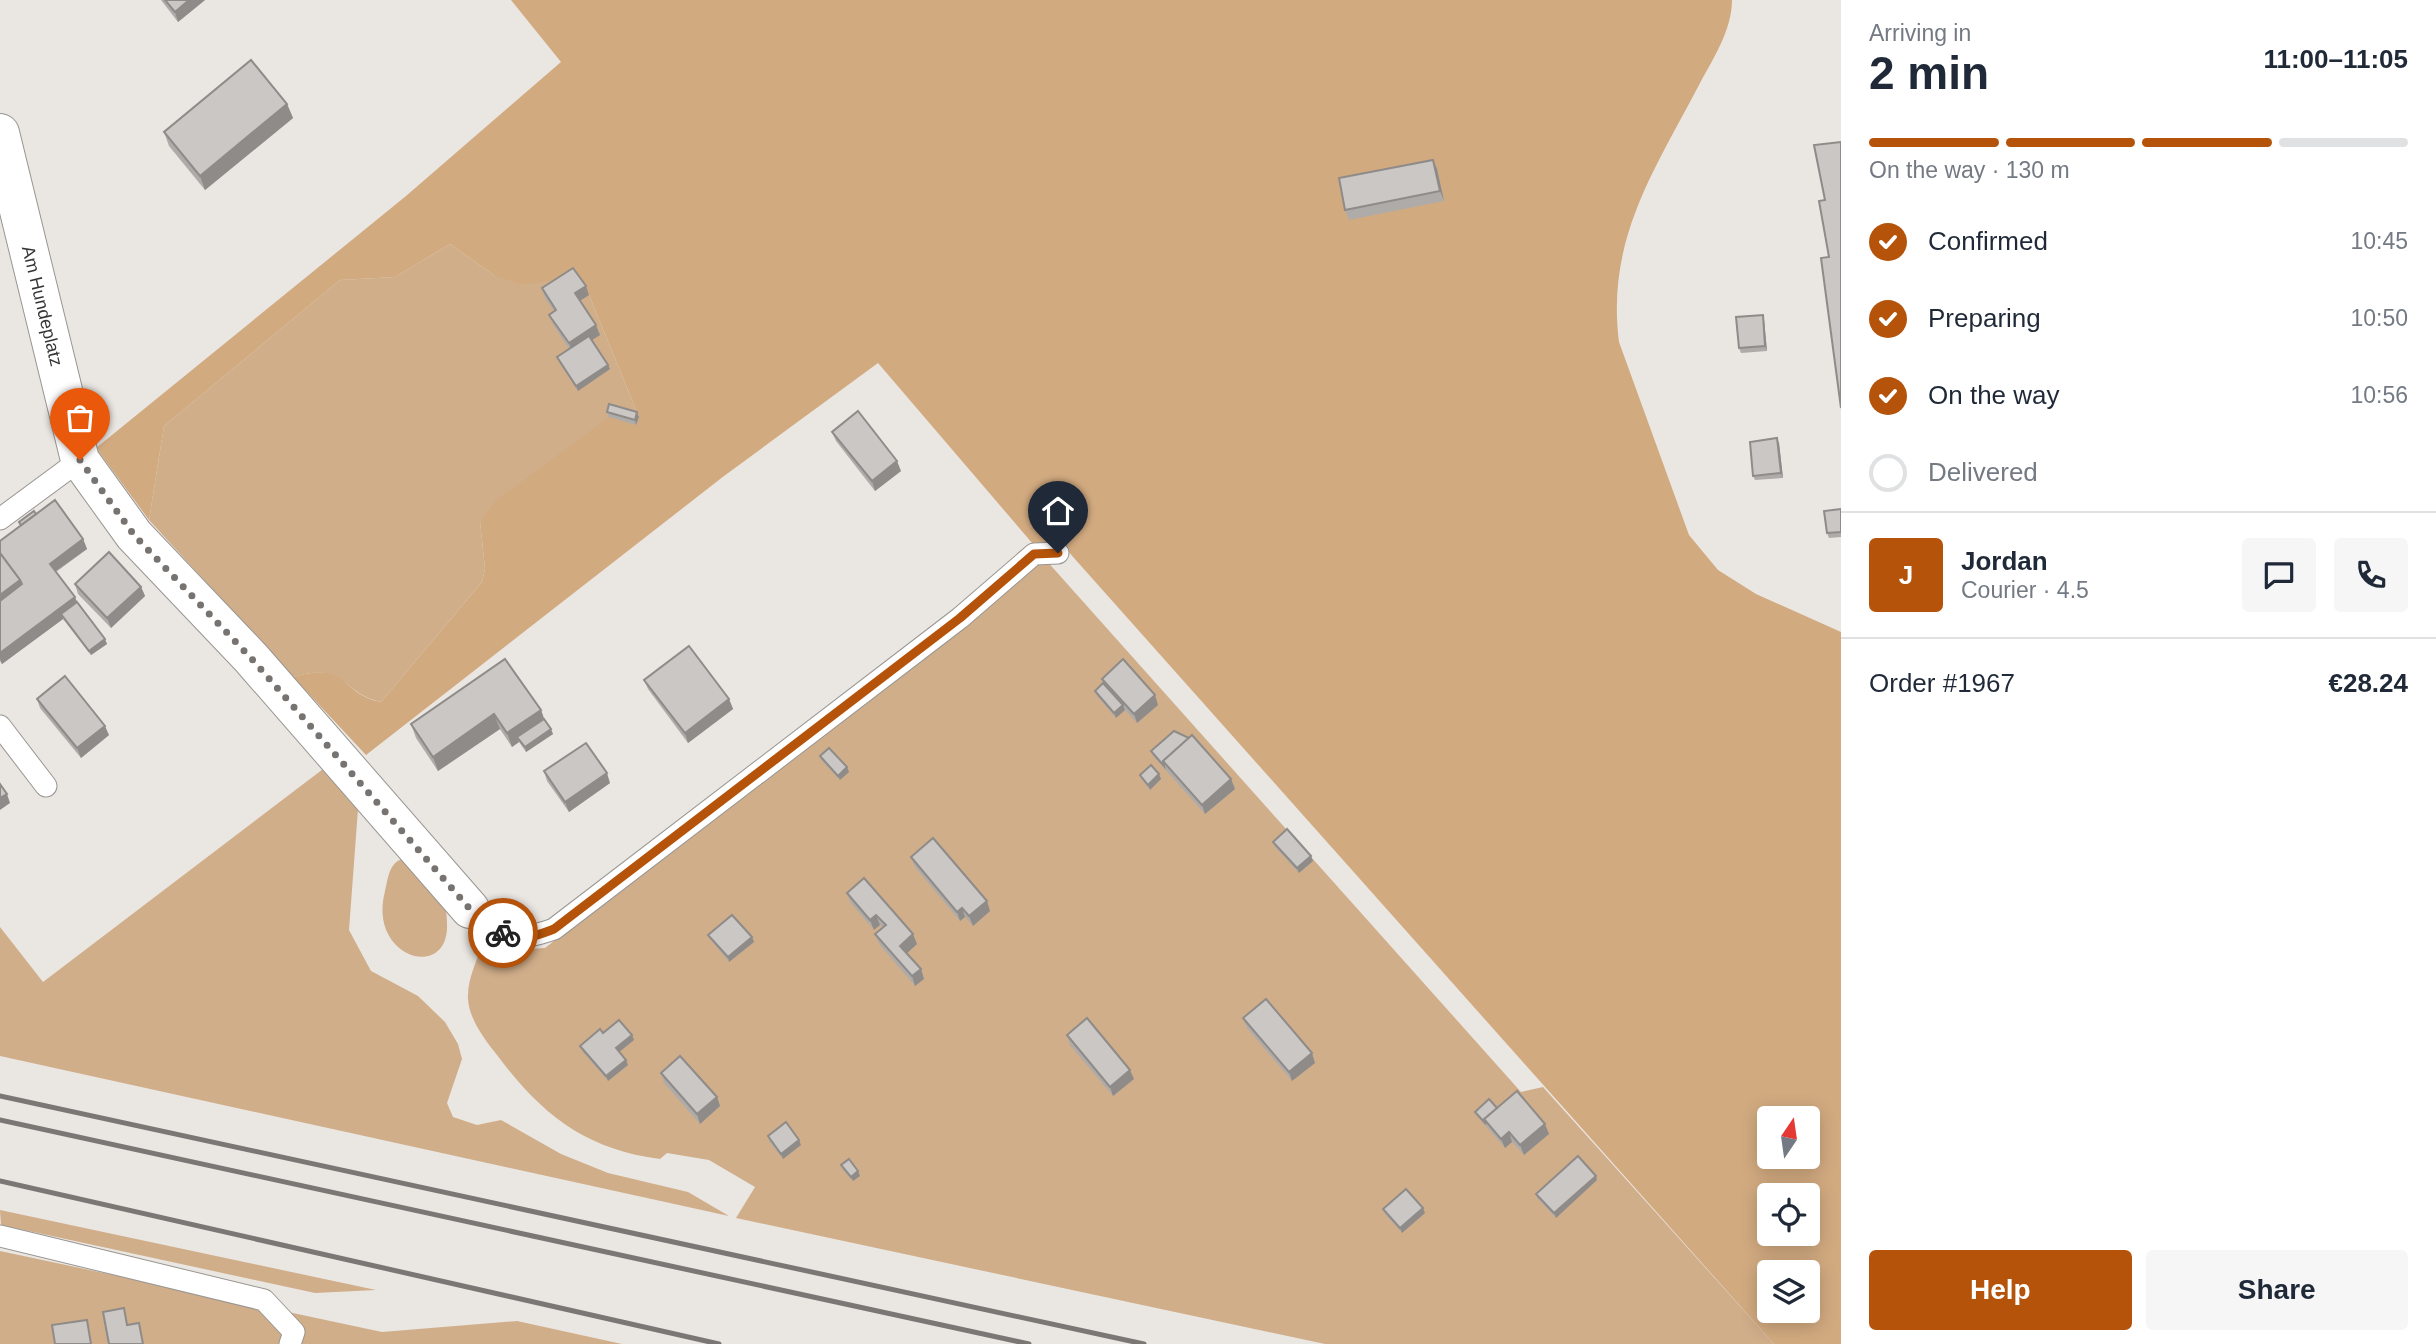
<!DOCTYPE html>
<meta charset="utf-8">
<style>
:root{--surface:#fff;--page:#f6f6f7;--text:#1f2937;--muted:#747a83;--line:#e0e1e3;--accent:#b45309}
body{margin:0;font-family:Arial,sans-serif;background:var(--page);color:var(--text);height:100vh;display:flex;flex-direction:column;font-size:26px;white-space:nowrap}
*{box-sizing:border-box;margin:0}
p{font-size:23px;color:var(--muted)}
.icon{flex:none;width:38px;height:38px;fill:none;stroke:currentColor;stroke-width:2;stroke-linecap:round;stroke-linejoin:round}
.map{position:relative;flex:1;overflow:hidden}
.side{display:flex;flex-direction:column;background:var(--surface);width:595px}
.side>*{flex:none}
.needle{width:46px;rotate:13deg}
.tools{position:absolute;left:1757px;top:1106px;display:grid;gap:14px}
.tools a{display:grid;place-items:center;width:63px;height:63px;border-radius:7px;background:var(--surface);box-shadow:0 4px 18px #0003;font-size:35px}
.pin{position:absolute;display:grid;place-items:center;width:60px;height:60px;color:#fff;margin:-72px -30px;border-radius:50% 50% 50% 0;rotate:-45deg;box-shadow:0 0 7px #0007}
.pin .icon{rotate:45deg}
.courier{position:absolute;display:grid;place-items:center;width:70px;height:70px;margin:-35px;border:5px solid #b45309;border-radius:50%;background:#fff;color:#222;box-shadow:0 2px 9px #0007}
.head em{font-style:normal;font-weight:700}
.head div{display:flex;flex-direction:column-reverse}
.head{display:flex;align-items:center;justify-content:space-between;height:119px;padding:0 28px}
h1{font-size:46px;font-weight:700;line-height:52px}
.bar{display:grid;grid-template-columns:repeat(4,1fr);gap:10px 7px;align-content:center;height:84px;padding:0 28px}
.bar i{height:9px;border-radius:5px;background:var(--line)}
.bar .selected{background:var(--accent)}
.bar p{grid-column:span 4}
.line{display:flex;align-items:center;gap:18px;padding:0 28px;border-top:2px solid var(--line)}
.line div{flex:1}
.round{display:grid;place-items:center;flex:none;width:74px;height:74px;border-radius:7px;background:var(--page)}
ol{padding:0 28px;list-style:none}
li{display:flex;align-items:center;gap:21px;height:77px}
li p{margin-inline-start:auto}
li .icon{padding:7px;border-radius:50%;background:var(--accent);color:#fff;stroke-width:4}
li:last-child{color:var(--muted)}
li i{width:38px;height:38px;border:4px solid var(--line);border-radius:50%}
.button{display:flex;gap:14px;margin-top:auto;padding:14px 28px}
.button a{flex:1;height:80px;border-radius:7px;background:var(--accent);color:#fff;font-size:28px;font-weight:700;line-height:80px;text-align:center}
.button a+a{background:var(--page);color:var(--text)}
main{display:flex;flex:1;min-height:0}
.map>svg:first-child{display:block}
</style>
<main>
<div class="map">
<svg width="1841" height="1344" viewBox="0 0 1841 1344">
<rect width="100%" height="100%" fill="#eae6e2"/>
<g fill="#d1ae8a">
<path d="M450 244 495 276 577 277 589 295 639 417 636 425 480 521 485 569 482 582 381 702C338 692 348 661 293 677L149 520 164 426 340 280 395 277Z"/>
<path d="M1045 559 1521 1092 1543 1087 1774 1344H1325L736 1218 755 1187 709 1160 667 1153 660 1159C585 1149 542 1115 497 1055 485 1040 469 1019 468 999 467 977 479 956 486 937 507 949 521 950 545 948Z"/>
<polygon points="331,763 358,809 349,930 371,971 418,996 445,1022 458,1044 462,1059 447,1103 453,1117 477,1125 501,1120 561,1154 608,1173 688,1192 729,1216 0,1056 0,927 43,982"/>
<path d="M402 859C413 870 428 880 438 893 445 900 447 913 447 923 450 982 367 959 385 891 388 879 389 863 402 859Z"/>
<polygon points="0,1210 376,1290 315,1293 1,1225"/>
<polygon points="0,1251 382,1332 517,1321 622,1344 0,1344"/>
</g>
<path fill="#d2aa80" fill-rule="evenodd" d="M511 0H1732C1732 30 1713 59 1699 85 1654 171 1606 240 1619 342L1689 535 1718 570 1756 594 1841 632V1344H1774L1058 540 1033 544 878 363 724 476 366 755 293 677C351 660 337 693 381 702L482 582 485 569 480 521 496 500 609 417 636 425 639 417 589 295 577 277 522 285 495 276 450 244 395 277 340 280 164 426 149 520 96 448 406 196 561 62ZM1769 1118H1808V1157H1769ZM1769 1195H1808V1234H1769ZM1769 1272H1808V1311H1769Z"/>
<g fill="none" stroke-linecap="round" stroke-linejoin="round">
<defs>
<g id="service">
<polyline points="0,519 80,460"/>
<polyline points="0,726 46,786"/>
<path d="M470 909C501 935 513 944 554 929L960 618 1034 554 1058 553"/>
<polyline points="0,1236 264,1300 294,1332 290,1344"/>
</g>
<g id="minor">
<path id="s1" d="M0 133 80 460 134 535 251 658 470 909"/>
</g>
</defs>
<use href="#service" stroke="#999692" stroke-width="23"/>
<use href="#minor" stroke="#999692" stroke-width="40"/>
<use href="#service" stroke="#fff" stroke-width="21"/>
<use href="#minor" stroke="#fff" stroke-width="38"/>
<g stroke="#7a7775" stroke-width="5">
<polyline points="0,1096 1144,1344"/>
<polyline points="0,1120 1029,1344"/>
<polyline points="0,1181 719,1344"/>
</g>
</g>
<g fill="#afaba9">
<polygon points="161,0 205,0 178,22"/>
<polygon points="287,104 293,118 205,190 169,146 164,132"/>
<polygon points="1433,160 1437,169 1444,201 1349,220 1345,210"/>
<polygon points="542,288 589,295 580,301 600,335 591,340 608,365 610,369 578,391 559,362 557,357 569,349 553,324 549,315 554,311 545,298"/>
<polygon points="1763,315 1764,320 1767,351 1741,353 1739,348"/>
<polygon points="607,412 639,417 636,425 609,417"/>
<polygon points="832,432 901,471 875,491 836,441"/>
<polygon points="1779,443 1783,478 1755,480 1753,476"/>
<polygon points="1841,509 1841,537 1829,538 1827,533"/>
<polygon points="36,514 83,539 87,549 56,572 107,644 91,655 63,619 2,664 0,661 0,541 20,526 19,522"/>
<polygon points="75,584 141,587 145,596 111,628 78,594"/>
<polygon points="1102,679 1155,695 1158,705 1137,723 1125,710 1116,718 1097,696 1095,691 1103,683"/>
<polygon points="644,680 729,699 733,709 688,743 648,689"/>
<polygon points="37,699 109,735 81,758 40,708"/>
<polygon points="541,710 544,719 553,734 526,752 519,742 512,747 500,729 438,771 416,738 411,724"/>
<polygon points="1151,751 1231,779 1235,789 1205,814 1153,756"/>
<polygon points="820,756 847,767 849,772 840,780 822,761"/>
<polygon points="544,771 610,783 569,812 547,781"/>
<polygon points="1159,774 1161,779 1150,790 1142,780 1140,775"/>
<polygon points="1273,842 1311,856 1313,861 1299,873 1275,847"/>
<polygon points="911,857 987,901 990,911 973,926 965,917 960,921 915,867"/>
<polygon points="847,893 917,944 907,953 921,969 924,979 915,986 879,944 875,934 883,928 880,925 874,930 850,902"/>
<polygon points="708,935 752,937 754,942 729,962 710,939"/>
<polygon points="1243,1018 1312,1053 1315,1063 1292,1081 1247,1028"/>
<polygon points="603,1033 632,1035 634,1040 619,1052 628,1065 608,1081 582,1051 580,1046"/>
<polygon points="1067,1035 1134,1079 1113,1096 1070,1045"/>
<polygon points="661,1073 717,1097 720,1106 700,1124 664,1083"/>
<polygon points="1497,1108 1545,1124 1549,1134 1524,1155 1512,1142 1505,1148 1477,1116 1475,1112"/>
<polygon points="768,1136 799,1140 801,1145 783,1159 769,1141"/>
<polygon points="841,1165 860,1176 853,1181 843,1170"/>
<polygon points="1596,1176 1597,1180 1556,1218 1538,1199 1536,1194"/>
<polygon points="1383,1209 1425,1213 1402,1233 1385,1214"/>
</g>
<g fill="#8e8b89">
<polygon points="189,0 205,0 178,22 175,12"/>
<polygon points="287,104 293,118 205,190 200,176"/>
<polygon points="1433,160 1437,169 1444,201 1440,191"/>
<polygon points="586,286 589,295 578,302 575,293"/>
<polygon points="1763,315 1764,320 1767,351 1765,346"/>
<polygon points="596,325 600,335 572,353 569,343"/>
<polygon points="608,365 610,369 578,391 576,386"/>
<polygon points="637,412 639,417 636,425 635,420"/>
<polygon points="1777,438 1779,443 1783,478 1781,473"/>
<polygon points="897,461 901,471 875,491 872,481"/>
<polygon points="83,539 87,549 53,573 50,564"/>
<polygon points="20,580 25,594 0,613 0,595"/>
<polygon points="141,587 145,596 111,628 107,618"/>
<polygon points="75,597 79,607 61,614 63,619 2,664 0,659 0,653"/>
<polygon points="105,639 107,644 91,655 89,651"/>
<polygon points="1155,695 1158,705 1137,723 1134,714"/>
<polygon points="729,699 733,709 688,743 685,733"/>
<polygon points="1123,705 1125,710 1116,718 1114,713"/>
<polygon points="541,710 546,724 517,737 519,742 512,747 507,733"/>
<polygon points="494,714 500,729 438,771 433,757"/>
<polygon points="105,726 109,735 81,758 77,748"/>
<polygon points="551,729 553,734 526,752 525,747"/>
<polygon points="847,767 849,772 840,780 838,776"/>
<polygon points="607,773 610,783 569,812 565,802"/>
<polygon points="1159,774 1161,779 1150,790 1148,785"/>
<polygon points="1231,779 1235,789 1205,814 1202,805"/>
<polygon points="7,794 10,803 0,810 0,798"/>
<polygon points="1311,856 1313,861 1299,873 1297,868"/>
<polygon points="987,901 990,911 973,926 969,916"/>
<polygon points="962,908 965,917 960,921 957,912"/>
<polygon points="876,915 880,925 874,930 870,920"/>
<polygon points="913,934 917,944 904,956 900,946"/>
<polygon points="752,937 754,942 729,962 728,957"/>
<polygon points="921,969 924,979 915,986 912,976"/>
<polygon points="632,1035 634,1040 618,1053 616,1048"/>
<polygon points="1312,1053 1315,1063 1292,1081 1289,1072"/>
<polygon points="626,1060 628,1065 608,1081 606,1076"/>
<polygon points="1130,1070 1134,1079 1113,1096 1110,1087"/>
<polygon points="717,1097 720,1106 700,1124 697,1114"/>
<polygon points="1545,1124 1549,1134 1524,1155 1520,1145"/>
<polygon points="1509,1132 1512,1142 1505,1148 1501,1139"/>
<polygon points="799,1140 801,1145 783,1159 781,1154"/>
<polygon points="858,1171 860,1176 853,1181 851,1177"/>
<polygon points="1596,1176 1597,1180 1556,1218 1554,1213"/>
<polygon points="1423,1208 1425,1213 1402,1233 1400,1228"/>
</g>
<g fill="#cbc7c4" stroke="#8e8b89" stroke-width="2">
<polygon points="165,0 189,0 175,12"/>
<polygon points="251,60 287,104 200,176 164,132"/>
<polygon points="1841,142 1841,408 1821,258 1829,257 1819,201 1825,200 1814,145"/>
<polygon points="1433,160 1440,191 1345,210 1339,178"/>
<polygon points="573,268 586,286 575,293 596,325 569,343 549,315 556,310 542,288"/>
<polygon points="1763,315 1765,346 1739,348 1736,317"/>
<polygon points="589,336 608,365 576,386 557,357"/>
<polygon points="609,404 637,412 635,420 607,412"/>
<polygon points="858,411 897,461 872,481 832,432"/>
<polygon points="1777,438 1781,473 1753,476 1750,442"/>
<polygon points="55,500 83,539 50,564 75,597 0,653 0,601 22,584 20,580 0,553 0,541"/>
<polygon points="1841,509 1841,532 1827,533 1824,511"/>
<polygon points="34,511 36,514 21,525 19,522"/>
<polygon points="109,552 141,587 107,618 75,584"/>
<polygon points="0,553 20,580 0,595"/>
<polygon points="77,602 105,639 89,651 61,614"/>
<polygon points="689,646 729,699 685,733 644,680"/>
<polygon points="505,659 541,710 507,733 494,714 433,757 411,724"/>
<polygon points="1123,659 1155,695 1134,714 1102,679"/>
<polygon points="65,676 105,726 77,748 37,699"/>
<polygon points="1103,683 1123,705 1114,713 1095,691"/>
<polygon points="544,719 551,729 525,747 517,737"/>
<polygon points="1174,731 1189,738 1163,761 1164,766 1151,751"/>
<polygon points="1192,735 1231,779 1202,805 1163,761"/>
<polygon points="586,743 607,773 565,802 544,771"/>
<polygon points="829,748 847,767 838,776 820,756"/>
<polygon points="1151,765 1159,774 1148,785 1140,775"/>
<polygon points="0,784 7,794 0,798"/>
<polygon points="1287,829 1311,856 1297,868 1273,842"/>
<polygon points="933,838 987,901 969,916 962,908 957,912 911,857"/>
<polygon points="864,878 913,934 900,946 921,969 912,976 875,934 886,925 876,915 870,920 847,893"/>
<polygon points="732,915 752,937 728,957 708,935"/>
<polygon points="1266,999 1312,1053 1289,1072 1243,1018"/>
<polygon points="1087,1018 1130,1070 1110,1087 1067,1035"/>
<polygon points="619,1020 632,1035 616,1048 626,1060 606,1076 580,1046 600,1029 603,1033"/>
<polygon points="680,1056 717,1097 697,1114 661,1073"/>
<polygon points="1517,1091 1545,1124 1520,1145 1509,1132 1501,1139 1484,1119"/>
<polygon points="1489,1099 1497,1108 1484,1119 1486,1124 1475,1112"/>
<polygon points="786,1122 799,1140 781,1154 768,1136"/>
<polygon points="1578,1156 1596,1176 1554,1213 1536,1194"/>
<polygon points="849,1159 858,1171 851,1177 841,1165"/>
<polygon points="1406,1189 1423,1208 1400,1228 1383,1209"/>
<polygon points="124,1308 127,1325 139,1323 143,1344 109,1344 103,1312"/>
<polygon points="87,1320 91,1344 55,1344 52,1325"/>
</g>
<g fill="none" stroke-linecap="round" stroke-linejoin="round">
<polyline stroke="#767371" stroke-width="7" stroke-dasharray="0 12.6" points="80,460 134,535 251,658 470,909 503,933"/>
<path stroke="#b45309" stroke-width="9" d="M503 933C520 943 538 935 554 929L960 618 1034 554 1058 553"/>
</g>
<g text-anchor="middle" stroke-width="5" stroke-linejoin="round" paint-order="stroke">
<g font-size="18" fill="#373534" stroke="#f7f3ef">
<text dy="6" stroke="none"><textPath href="#s1" startOffset="178">Am Hundeplatz</textPath></text>
</g>
</g>
</svg>
<div class="tools">
<a><svg class="needle" viewBox="-14 -14 28 28"><path d="M0-13l5 13h-10z" fill="#e53935"/><path d="M0 13l5-13h-10z" fill="#747a83"/></svg></a>
<a><svg class="icon" aria-label="locate" viewBox="0 0 24 24"><circle cx="12" cy="12" r="6"/><path d="M12 2v4M12 18v4M2 12h4M18 12h4"/></svg></a>
<a><svg class="icon" aria-label="layers" viewBox="0 0 24 24"><path d="M12 4l9 5-9 5-9-5zM3 14l9 5 9-5"/></svg></a>
</div>
<div class="pin" style="left:80px;top:460px;background:#ea580c"><svg class="icon" aria-label="bag" viewBox="0 0 24 24"><path d="M5 8h14l-1 12H6zM9 8a3 3 0 0 1 6 0"/></svg></div>
<div class="pin" style="left:1058px;top:553px;background:#1f2937"><svg class="icon" aria-label="home" viewBox="0 0 24 24"><path d="M3 11l9-7 9 7M6 9v11h12V9"/></svg></div>
<div class="courier" style="left:503px;top:933px"><svg class="icon" aria-label="bike" viewBox="0 0 24 24"><circle cx="6" cy="16" r="4"/><circle cx="18" cy="16" r="4"/><path d="M6 16l4-8h5l3 8M10 8l3 8H6M13 5h3"/></svg></div>
</div>
<section class="side">
<div class="head"><div><h1>2 min</h1><p>Arriving in</p></div><em>11:00–11:05</em></div>
<div class="bar"><i class="selected"></i><i class="selected"></i><i class="selected"></i><i></i><p>On the way · 130 m</p></div>
<ol>
<li><svg class="icon" aria-label="check" viewBox="0 0 24 24"><path d="M5 12l5 5 9-10"/></svg>Confirmed<p>10:45</p></li>
<li><svg class="icon" aria-label="check" viewBox="0 0 24 24"><path d="M5 12l5 5 9-10"/></svg>Preparing<p>10:50</p></li>
<li><svg class="icon" aria-label="check" viewBox="0 0 24 24"><path d="M5 12l5 5 9-10"/></svg>On the way<p>10:56</p></li>
<li><i></i>Delivered</li>
</ol>
<div class="line" style="height:126px"><b class="round" style="background:var(--accent);color:#fff">J</b><div><b>Jordan</b><p>Courier · 4.5</p></div><a class="round"><svg class="icon" aria-label="chat" viewBox="0 0 24 24"><path d="M4 5h16v11H9l-5 4z"/></svg></a><a class="round"><svg class="icon" aria-label="phone" viewBox="0 0 24 24"><path d="M5 4h4l2 5-3 2q2 4 5 5l2-3 5 2v4C11 20 4 13 5 4z"/></svg></a></div>
<div class="line" style="height:91px"><div>Order #1967</div><b>€28.24</b></div>
<div class="button"><a>Help</a><a>Share</a></div>
</section>
</main>
